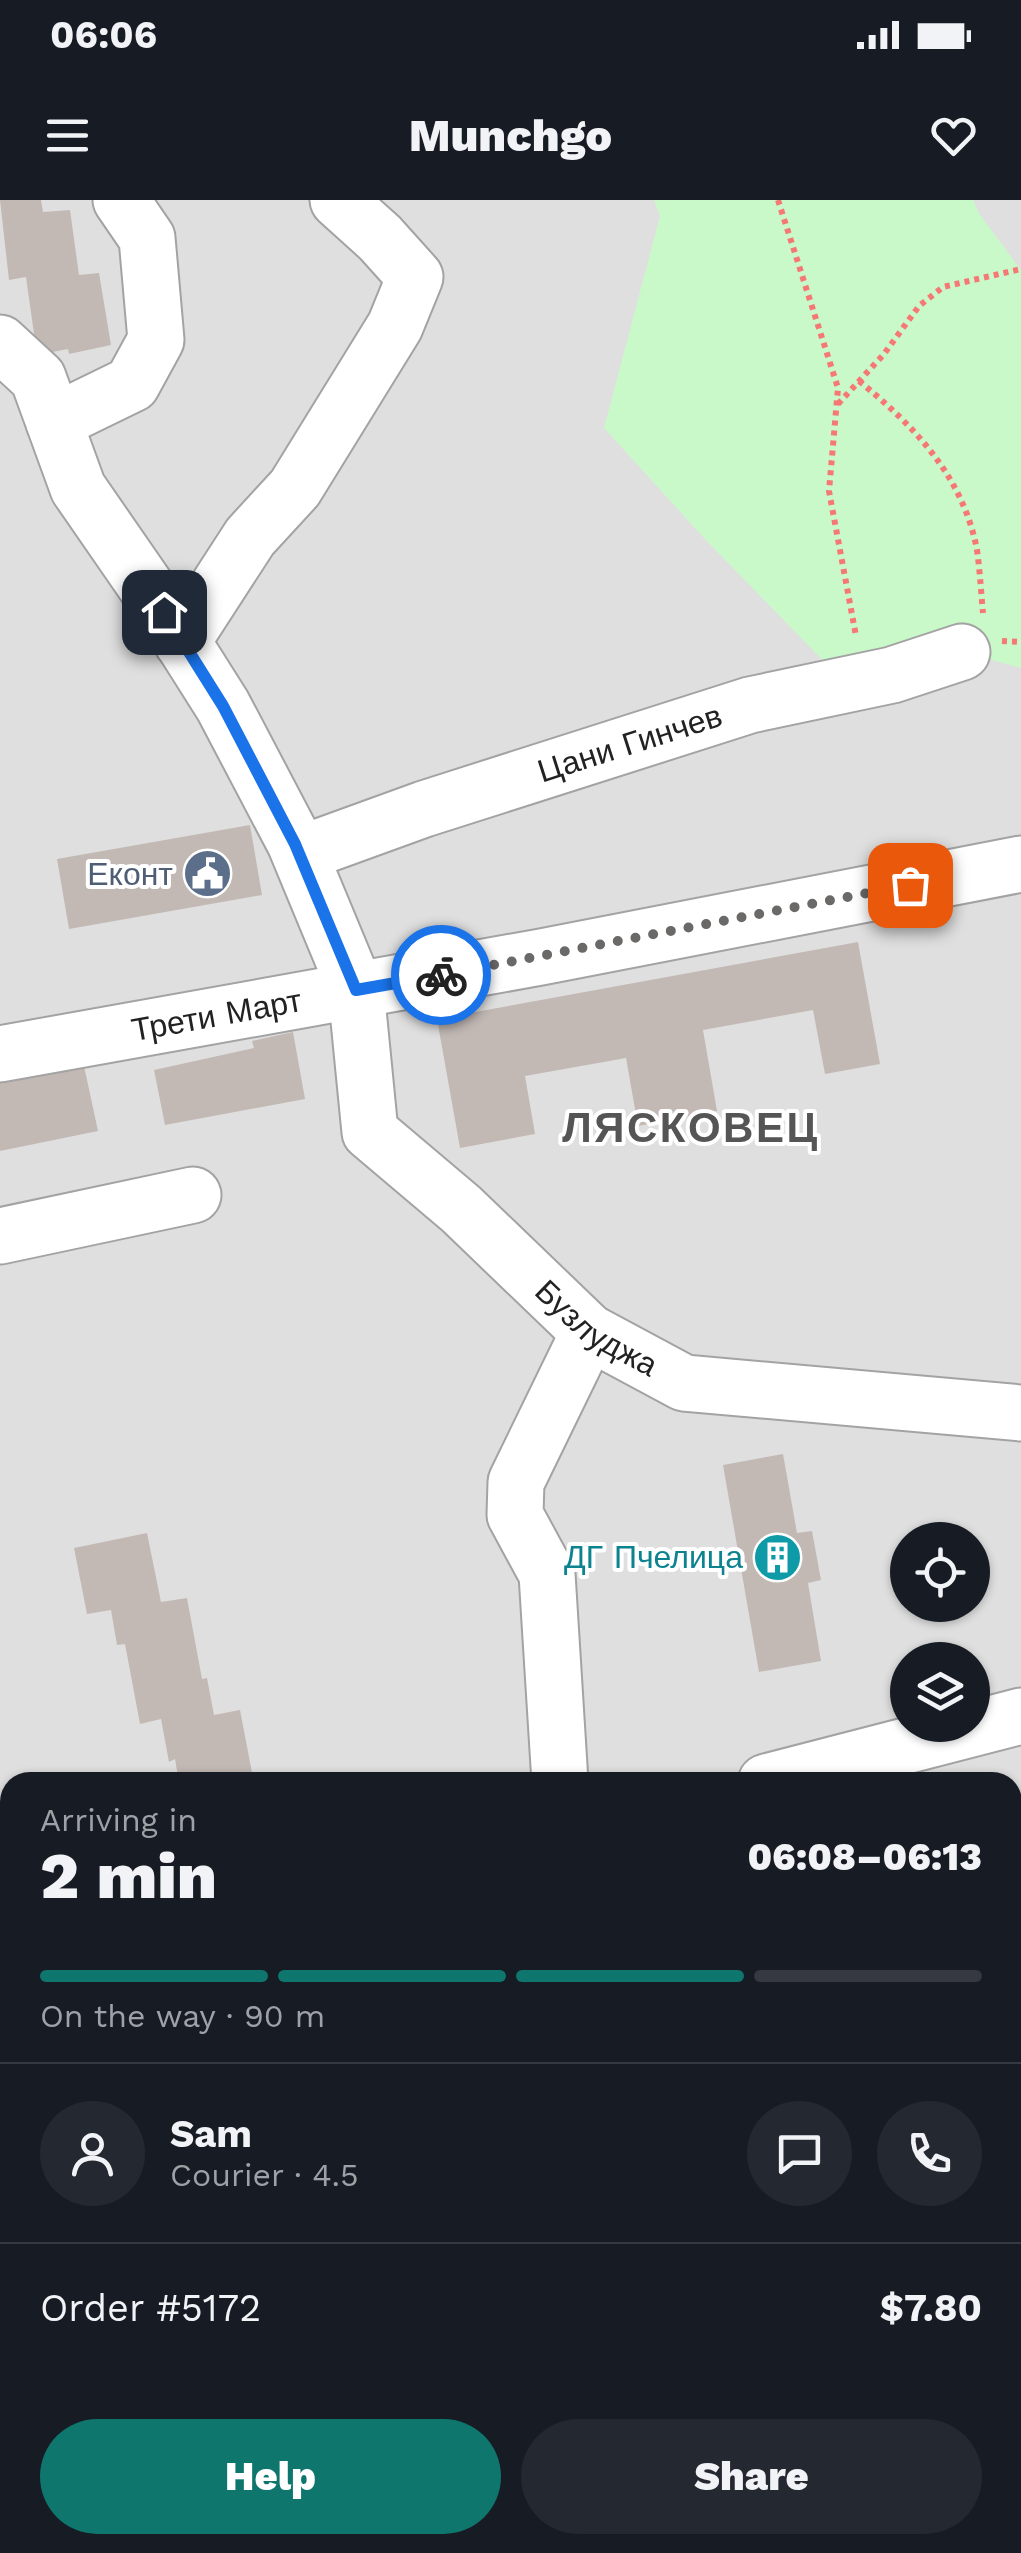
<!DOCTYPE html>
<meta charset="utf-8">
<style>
:root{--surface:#171b24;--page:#242831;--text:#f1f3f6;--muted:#9ea1a6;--line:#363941;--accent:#0f766e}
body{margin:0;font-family:"Work Sans",sans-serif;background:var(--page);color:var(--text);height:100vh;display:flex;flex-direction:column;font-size:38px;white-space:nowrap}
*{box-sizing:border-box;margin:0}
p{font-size:32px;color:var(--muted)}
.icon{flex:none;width:55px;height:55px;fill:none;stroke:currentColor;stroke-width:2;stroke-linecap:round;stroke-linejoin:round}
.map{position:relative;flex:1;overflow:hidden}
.side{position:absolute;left:0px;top:1572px;width:1022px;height:782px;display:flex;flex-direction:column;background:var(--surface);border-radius:30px 30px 0 0;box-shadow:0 2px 8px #0004}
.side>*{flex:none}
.controls{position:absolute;left:890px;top:1322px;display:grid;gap:20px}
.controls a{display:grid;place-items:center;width:100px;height:100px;border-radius:50%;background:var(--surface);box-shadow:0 2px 8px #0004;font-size:50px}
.pin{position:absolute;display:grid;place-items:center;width:85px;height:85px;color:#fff;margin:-42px;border-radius:20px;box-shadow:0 5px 15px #0006}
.courier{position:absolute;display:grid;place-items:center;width:100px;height:100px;margin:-50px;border:8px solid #1a73e8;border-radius:50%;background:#fff;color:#222;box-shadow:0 2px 12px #0007}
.summary em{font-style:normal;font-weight:800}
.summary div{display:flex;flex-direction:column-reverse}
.summary{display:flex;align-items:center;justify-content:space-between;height:170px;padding:0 40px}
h1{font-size:65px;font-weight:800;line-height:75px}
.bar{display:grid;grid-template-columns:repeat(4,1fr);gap:15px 10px;align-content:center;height:120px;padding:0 40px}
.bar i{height:12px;border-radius:8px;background:var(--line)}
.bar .on{background:var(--accent)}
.bar p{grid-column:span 4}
.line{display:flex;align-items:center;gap:25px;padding:0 40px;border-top:2px solid var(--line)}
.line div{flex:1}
.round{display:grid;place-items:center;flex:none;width:105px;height:105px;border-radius:52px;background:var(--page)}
.action{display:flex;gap:20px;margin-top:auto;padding:20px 40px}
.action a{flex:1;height:115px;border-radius:60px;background:var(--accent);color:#fff;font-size:40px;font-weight:800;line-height:115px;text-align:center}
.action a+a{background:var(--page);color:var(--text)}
.status{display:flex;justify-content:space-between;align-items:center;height:70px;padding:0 50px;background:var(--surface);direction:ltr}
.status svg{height:28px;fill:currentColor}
header{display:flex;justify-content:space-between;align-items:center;height:130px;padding:0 40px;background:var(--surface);font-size:45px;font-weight:800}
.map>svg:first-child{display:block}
</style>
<div class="status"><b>06:06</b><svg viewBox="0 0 49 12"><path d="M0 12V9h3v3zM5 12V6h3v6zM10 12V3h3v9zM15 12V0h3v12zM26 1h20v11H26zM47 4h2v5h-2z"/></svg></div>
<header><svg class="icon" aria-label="menu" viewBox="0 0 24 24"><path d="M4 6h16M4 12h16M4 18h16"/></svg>Munchgo<svg class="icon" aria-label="heart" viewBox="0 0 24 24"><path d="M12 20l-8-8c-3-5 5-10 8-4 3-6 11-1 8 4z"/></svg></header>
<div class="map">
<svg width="1021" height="2353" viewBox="0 0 1021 2353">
<rect width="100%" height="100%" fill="#f1eee9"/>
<path fill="#e0dfdf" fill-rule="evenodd" d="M0 0H1021V2353H0ZM908 1340H972V1405H908ZM908 1460H972V1525H908ZM10 1582H1012V2345H10Z"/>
<polygon fill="#c9f8c9" points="654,0 973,0 980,15 1021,70 1021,468 955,450 833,471 703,337 604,228 660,16"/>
<g fill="#c2b9b5">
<polygon points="0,0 41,0 43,12 70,10 79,75 99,73 111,145 69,154 68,149 37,155 26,77 9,80"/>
<polygon points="250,625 262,695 69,729 57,659"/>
<polygon points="858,742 880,864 825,874 813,810 703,830 717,911 638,926 626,858 525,876 535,934 460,948 437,819"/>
<polygon points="293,832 305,899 165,925 154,870 254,848 252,841"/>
<polygon points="84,866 98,931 0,951 0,883"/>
<polygon points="783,1254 797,1333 812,1331 821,1380 808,1383 821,1461 759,1472 723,1265"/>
<polygon points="147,1333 161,1402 187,1398 202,1479 207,1478 214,1515 240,1510 253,1578 229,1582 179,1582 175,1559 169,1562 161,1519 140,1524 125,1444 117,1445 111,1410 87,1414 74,1348"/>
</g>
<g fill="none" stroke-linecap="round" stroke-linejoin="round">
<defs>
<g id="minor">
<path id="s1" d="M0 143 38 178 78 288 163 411 223 506 295 643 356 790 370 932 461 1009 589 1132 684 1183 1021 1213"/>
<polyline points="54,222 132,184 156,140 147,38 121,0"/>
<polyline points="182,442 250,337 295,288 395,126 415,77 380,38 338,0"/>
<path id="s2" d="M300 654 424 609 750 505 892 475 962 452"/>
<path id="s3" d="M0 854 541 757 1021 664"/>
<polyline points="0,1036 193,995"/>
<polyline points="560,1582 547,1374 515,1315 516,1282 589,1132"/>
<polyline points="766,1582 1021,1516"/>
<polyline points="0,1740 10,1738"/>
<polyline points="1012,2300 1021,2314"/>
<polyline points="623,2345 626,2353"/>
<polyline points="796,2353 809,2345"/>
</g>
</defs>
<use href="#minor" stroke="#a3a3a3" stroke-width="59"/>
<g stroke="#f67875" stroke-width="6" stroke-dasharray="5 5" stroke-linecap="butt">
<polyline points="778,0 838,188 829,291 856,436"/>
<path d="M859 181C914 226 963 276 977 350 980 371 981 392 983 413"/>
<polyline points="838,204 884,154 919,106 943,87 1021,69"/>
<polyline points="1002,441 1021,442"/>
</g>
<use href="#minor" stroke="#fff" stroke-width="55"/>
</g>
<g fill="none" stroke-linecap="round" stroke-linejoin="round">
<polyline stroke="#6a6968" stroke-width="10" stroke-dasharray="0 18" points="441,775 910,685"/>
<polyline stroke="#1a73e8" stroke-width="12" points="164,412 223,506 295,644 356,790 441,775"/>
</g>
<defs>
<symbol id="civic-disc" viewBox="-11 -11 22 22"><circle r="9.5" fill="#5c6f8a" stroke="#fff"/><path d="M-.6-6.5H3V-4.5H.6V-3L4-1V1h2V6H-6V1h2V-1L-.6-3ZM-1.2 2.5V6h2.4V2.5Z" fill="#fff"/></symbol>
<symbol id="building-disc" viewBox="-11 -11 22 22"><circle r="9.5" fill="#0f9aa8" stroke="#fff"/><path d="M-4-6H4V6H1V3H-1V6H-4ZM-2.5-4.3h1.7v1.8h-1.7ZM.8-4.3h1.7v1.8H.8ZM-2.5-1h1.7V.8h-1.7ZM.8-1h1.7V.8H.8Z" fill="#fff"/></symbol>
</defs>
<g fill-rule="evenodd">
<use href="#civic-disc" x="180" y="646" width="55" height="55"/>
<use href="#building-disc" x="750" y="1330" width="55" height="55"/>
</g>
<g text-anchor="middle" stroke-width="8" stroke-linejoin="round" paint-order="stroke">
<g font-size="32" fill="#222" stroke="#fff">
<text dy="11" stroke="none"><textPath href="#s2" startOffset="348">Цани Гинчев</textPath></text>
<text dy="11" stroke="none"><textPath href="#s3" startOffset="220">Трети Март</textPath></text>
<text dy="11" stroke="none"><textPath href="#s1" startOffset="1188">Бузлуджа</textPath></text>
</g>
<g font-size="32" fill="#4e5e75" stroke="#fff" text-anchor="end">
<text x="173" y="685">Еконт</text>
</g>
<g font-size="32" fill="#0d838f" stroke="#fff" text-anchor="end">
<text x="743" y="1368">ДГ Пчелица</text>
</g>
<g font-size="42" font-weight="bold" letter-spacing="2.5" fill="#555" stroke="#fff">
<text x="691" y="942">ЛЯСКОВЕЦ</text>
</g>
</g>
</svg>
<div class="controls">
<a><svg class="icon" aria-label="locate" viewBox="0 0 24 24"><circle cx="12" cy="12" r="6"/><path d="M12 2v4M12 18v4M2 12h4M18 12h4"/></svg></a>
<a><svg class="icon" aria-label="layers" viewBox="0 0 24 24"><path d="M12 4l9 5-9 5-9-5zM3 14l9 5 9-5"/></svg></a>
</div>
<div class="pin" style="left:910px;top:685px;background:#ea580c"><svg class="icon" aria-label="bag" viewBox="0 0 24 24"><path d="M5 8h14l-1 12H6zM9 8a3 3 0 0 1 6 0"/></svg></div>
<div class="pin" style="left:164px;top:412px;background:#1f2937"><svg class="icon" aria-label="home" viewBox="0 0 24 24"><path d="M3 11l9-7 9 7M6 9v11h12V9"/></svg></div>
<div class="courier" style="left:441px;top:775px"><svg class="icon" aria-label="bike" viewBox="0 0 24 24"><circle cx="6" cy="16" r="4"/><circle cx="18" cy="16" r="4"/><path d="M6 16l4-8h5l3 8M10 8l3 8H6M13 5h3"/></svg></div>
<section class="side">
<div class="summary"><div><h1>2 min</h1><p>Arriving in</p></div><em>06:08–06:13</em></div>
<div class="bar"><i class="on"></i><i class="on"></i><i class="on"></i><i></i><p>On the way · 90 m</p></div>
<div class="line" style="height:180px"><a class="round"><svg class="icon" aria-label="person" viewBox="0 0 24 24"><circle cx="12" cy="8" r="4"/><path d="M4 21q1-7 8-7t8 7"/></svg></a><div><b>Sam</b><p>Courier · 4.5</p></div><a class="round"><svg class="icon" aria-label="chat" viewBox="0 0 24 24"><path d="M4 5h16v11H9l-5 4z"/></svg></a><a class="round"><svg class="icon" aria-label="phone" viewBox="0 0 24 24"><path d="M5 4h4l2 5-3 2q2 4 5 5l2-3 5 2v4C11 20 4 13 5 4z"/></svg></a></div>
<div class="line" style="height:130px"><div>Order #5172</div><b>$7.80</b></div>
<div class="action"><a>Help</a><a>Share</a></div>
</section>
</div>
